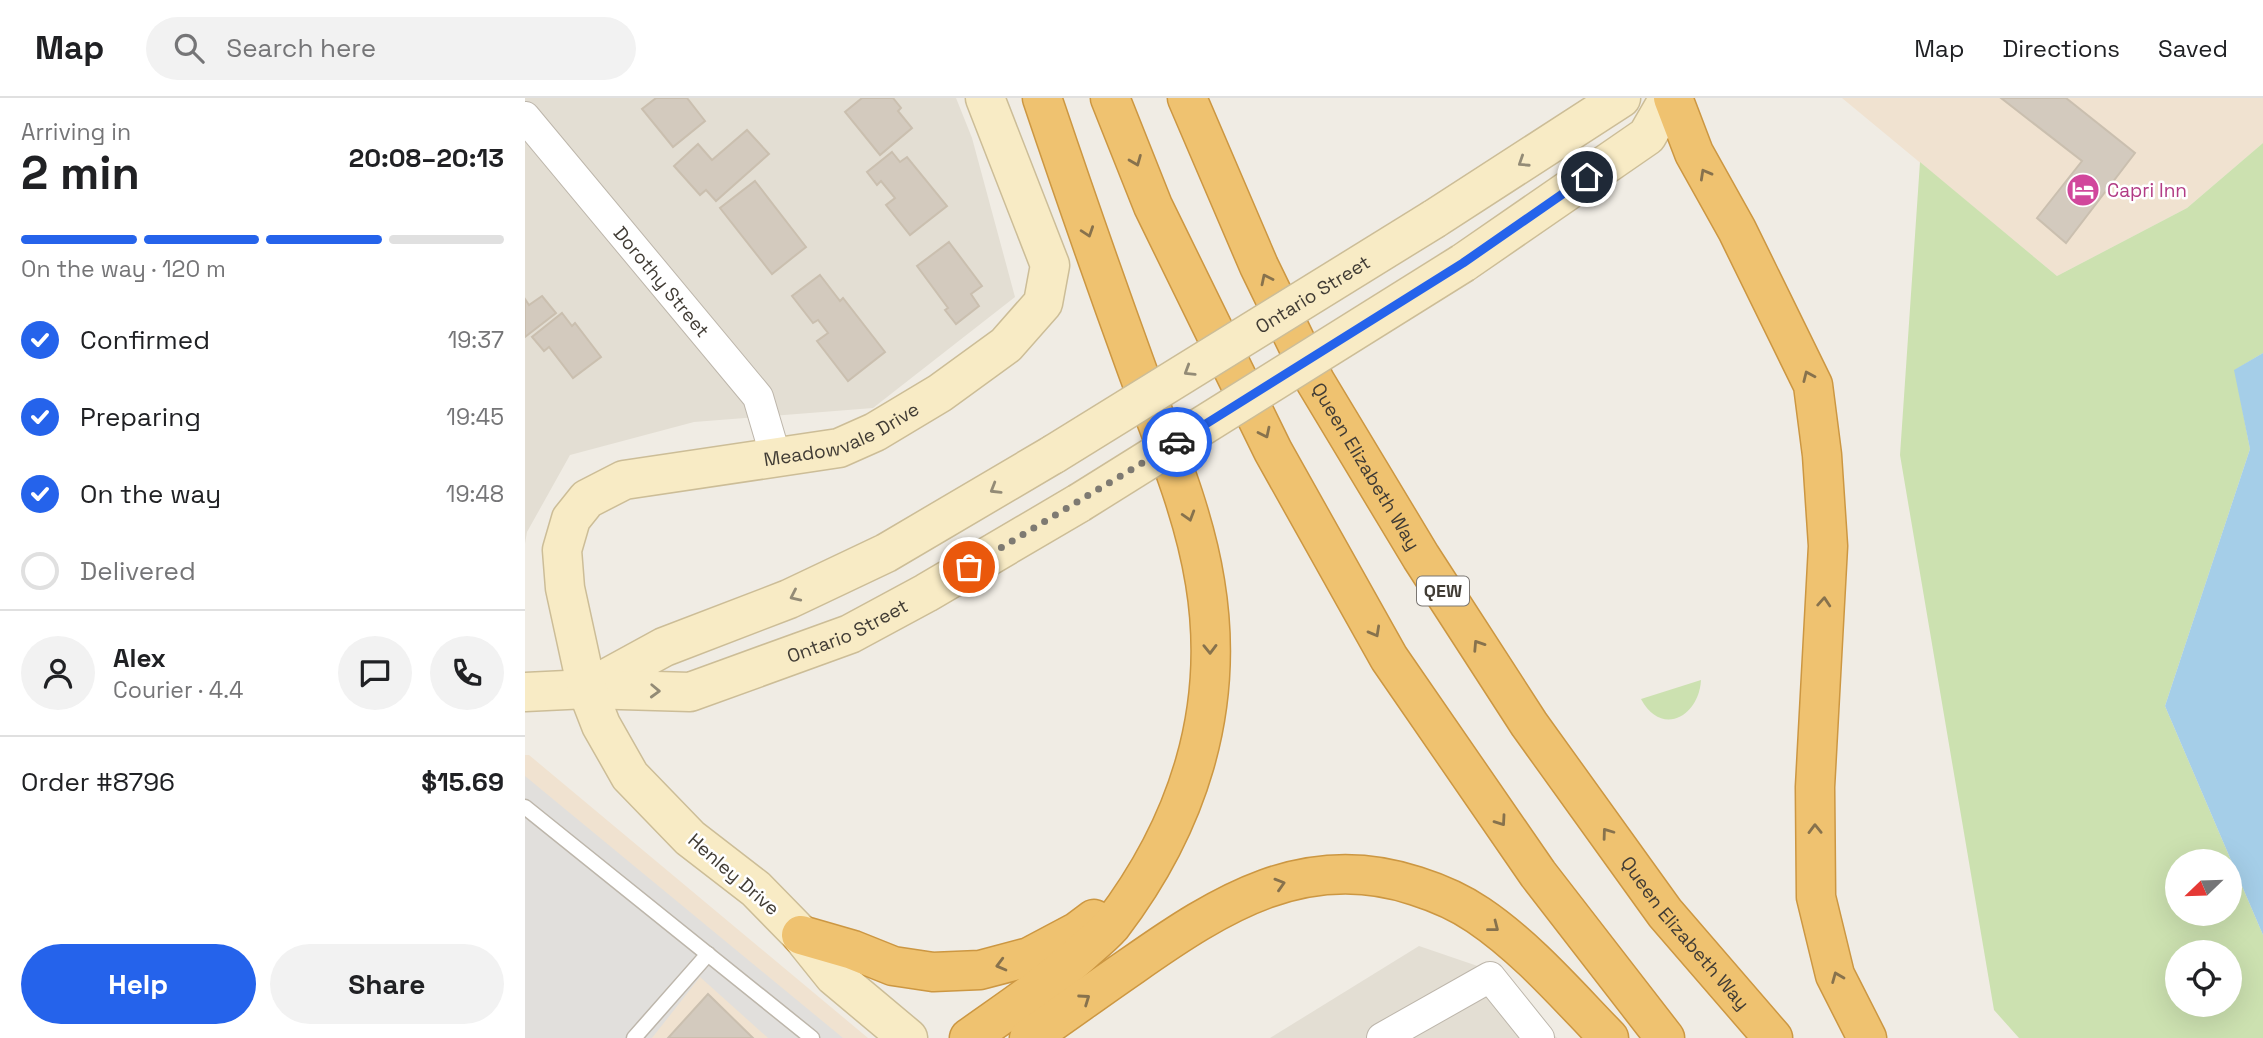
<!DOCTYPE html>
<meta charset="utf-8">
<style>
:root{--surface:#fff;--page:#f2f2f2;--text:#202124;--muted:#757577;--line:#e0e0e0;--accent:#2563eb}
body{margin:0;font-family:"Space Grotesk",sans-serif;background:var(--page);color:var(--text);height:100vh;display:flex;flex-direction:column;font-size:26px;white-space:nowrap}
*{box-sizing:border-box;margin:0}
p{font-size:23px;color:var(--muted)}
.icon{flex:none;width:38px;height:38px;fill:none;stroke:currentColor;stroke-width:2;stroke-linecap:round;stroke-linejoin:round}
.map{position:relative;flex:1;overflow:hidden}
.details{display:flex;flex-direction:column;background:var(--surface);width:525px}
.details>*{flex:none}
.needle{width:46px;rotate:247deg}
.controls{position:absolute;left:1640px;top:751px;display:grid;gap:14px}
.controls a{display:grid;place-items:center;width:77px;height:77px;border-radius:50%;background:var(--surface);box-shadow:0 7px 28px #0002;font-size:35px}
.pin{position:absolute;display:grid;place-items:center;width:60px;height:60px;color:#fff;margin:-30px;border:4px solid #fff;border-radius:50%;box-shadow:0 2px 7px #0007}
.courier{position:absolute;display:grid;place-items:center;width:70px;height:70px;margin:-35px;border:5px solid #2563eb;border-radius:50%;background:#fff;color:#222;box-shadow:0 2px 9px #0007}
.head em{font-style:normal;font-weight:700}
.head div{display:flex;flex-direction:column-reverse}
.head{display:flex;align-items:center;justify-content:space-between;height:119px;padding:0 21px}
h1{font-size:46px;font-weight:700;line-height:52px}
.bar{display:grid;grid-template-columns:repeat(4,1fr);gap:10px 7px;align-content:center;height:84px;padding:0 21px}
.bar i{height:9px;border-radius:5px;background:var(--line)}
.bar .selected{background:var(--accent)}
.bar p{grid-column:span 4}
.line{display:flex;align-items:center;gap:18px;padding:0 21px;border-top:2px solid var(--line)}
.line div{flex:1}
.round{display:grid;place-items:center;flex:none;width:74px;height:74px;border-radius:37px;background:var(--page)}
ol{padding:0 21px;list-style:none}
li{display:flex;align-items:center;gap:21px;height:77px}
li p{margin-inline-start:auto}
li .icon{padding:7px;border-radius:50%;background:var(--accent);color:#fff;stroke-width:4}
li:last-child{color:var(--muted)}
li i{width:38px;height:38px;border:4px solid var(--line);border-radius:50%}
.action{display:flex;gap:14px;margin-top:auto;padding:14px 21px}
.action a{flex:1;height:80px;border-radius:42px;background:var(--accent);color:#fff;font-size:28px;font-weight:700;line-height:80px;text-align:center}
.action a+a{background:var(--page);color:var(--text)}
header{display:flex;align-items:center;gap:42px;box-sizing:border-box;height:98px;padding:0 35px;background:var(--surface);border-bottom:2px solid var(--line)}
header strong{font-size:33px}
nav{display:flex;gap:38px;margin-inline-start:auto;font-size:24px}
.search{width:490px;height:63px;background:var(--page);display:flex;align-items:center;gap:18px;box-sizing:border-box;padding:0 24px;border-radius:38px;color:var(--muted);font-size:26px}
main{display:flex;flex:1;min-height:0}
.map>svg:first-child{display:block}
</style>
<header>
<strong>Map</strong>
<div class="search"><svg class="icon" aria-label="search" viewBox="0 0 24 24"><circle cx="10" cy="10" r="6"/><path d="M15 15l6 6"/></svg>Search here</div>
<nav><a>Map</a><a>Directions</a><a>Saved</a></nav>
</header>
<main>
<section class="details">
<div class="head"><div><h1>2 min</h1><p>Arriving in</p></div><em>20:08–20:13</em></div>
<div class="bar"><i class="selected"></i><i class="selected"></i><i class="selected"></i><i></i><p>On the way · 120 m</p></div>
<ol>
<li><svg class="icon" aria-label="check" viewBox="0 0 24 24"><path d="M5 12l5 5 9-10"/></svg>Confirmed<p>19:37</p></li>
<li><svg class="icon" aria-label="check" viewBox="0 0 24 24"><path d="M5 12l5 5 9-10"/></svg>Preparing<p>19:45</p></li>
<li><svg class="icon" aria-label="check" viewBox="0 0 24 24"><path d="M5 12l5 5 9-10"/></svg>On the way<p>19:48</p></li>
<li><i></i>Delivered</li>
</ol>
<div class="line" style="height:126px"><a class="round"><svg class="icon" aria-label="person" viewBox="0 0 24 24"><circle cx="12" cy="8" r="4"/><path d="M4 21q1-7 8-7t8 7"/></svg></a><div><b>Alex</b><p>Courier · 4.4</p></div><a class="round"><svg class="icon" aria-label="chat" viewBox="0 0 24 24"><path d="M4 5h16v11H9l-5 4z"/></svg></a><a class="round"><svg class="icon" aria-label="phone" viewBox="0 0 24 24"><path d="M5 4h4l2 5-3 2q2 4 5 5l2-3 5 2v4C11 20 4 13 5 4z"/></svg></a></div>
<div class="line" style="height:91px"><div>Order #8796</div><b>$15.69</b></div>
<div class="action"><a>Help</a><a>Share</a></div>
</section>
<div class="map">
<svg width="1738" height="940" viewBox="0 0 1738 940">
<rect width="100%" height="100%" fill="#f0ece4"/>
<g fill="#e3ded3">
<polygon points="0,0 431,0 447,40 490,199 348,310 169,324 45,357 2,434 0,446"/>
<polygon points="894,848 973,875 1032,940 745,940"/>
</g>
<g fill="#f0e2d0">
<polygon points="1317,0 1738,0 1738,45 1662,110 1532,178"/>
<polygon points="0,657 4,657 343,940 0,940"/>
</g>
<g fill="#cce1b0" fill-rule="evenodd">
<path d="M1738 45V255L1710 272 1725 351 1640 608 1738 837V940H1494L1469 912 1375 357 1395 64 1532 178 1662 110ZM1652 763H1704V816H1652ZM1652 854H1704V906H1652Z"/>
<path d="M1176 582C1174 619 1136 639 1116 601Z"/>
</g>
<polygon fill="#e1dfdc" points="0,678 318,940 243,940 175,879 127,940 0,940"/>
<polygon fill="#a5cee8" points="1738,255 1738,837 1640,608 1725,351 1709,272"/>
<g fill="#d3cabe" stroke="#cabfaf" stroke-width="2">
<polygon points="131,0 162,0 180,23 148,49 117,11"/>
<polygon points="337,0 368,0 376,10 373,13 387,30 355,57 320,14"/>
<polygon points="1476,0 1541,0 1610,55 1541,145 1512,120 1557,63"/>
<polygon points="222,32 244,56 191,103 181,92 175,97 149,68 173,46 187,62"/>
<polygon points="367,54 375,64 382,59 422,108 385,137 361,107 370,100 356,83 352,87 342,74"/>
<polygon points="230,83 281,149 247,176 195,110"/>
<polygon points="424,144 457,188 446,196 454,208 431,226 420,212 423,210 392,168"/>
<polygon points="295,177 315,203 318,200 360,254 323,283 292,243 303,235 293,222 288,225 267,198"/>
<polygon points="17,198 31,215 0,239 0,201 4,207"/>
<polygon points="37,215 47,228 50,225 76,259 48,280 24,249 19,253 7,239"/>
<polygon points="183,896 228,940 143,940"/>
</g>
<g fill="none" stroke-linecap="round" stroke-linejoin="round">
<defs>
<g id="lane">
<polyline points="0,709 287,940"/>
<polyline points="109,940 183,856"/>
</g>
<g id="street">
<path id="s1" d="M0 19 233 299 251 360"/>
<polyline points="857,940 965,879 1014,940"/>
</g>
<g id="secondary">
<polyline points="909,121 1096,0"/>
<polyline points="938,165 1122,38 1144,0"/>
<polyline points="64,590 139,549 264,501 361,455 529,356"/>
<path id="s2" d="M0 594 62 591 165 594 325 536 401 495 554 405"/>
<path id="s3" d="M383 940 309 878 276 837 231 791 165 740 105 678 76 627 62 591 40 490 37 452 46 421 62 401 99 382 314 350 350 334 415 295 481 247 518 205 525 167 460 0"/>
</g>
<g id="highway">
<polyline points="585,0 628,108 748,353 864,560 1013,776 1140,940"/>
<path id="s4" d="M662 0 734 168 790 283 896 459 1004 626 1140 815 1248 940"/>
<polyline points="1148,0 1169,55 1212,132 1288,287 1297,357 1303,448 1290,689 1291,799 1310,877 1342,940"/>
<polyline points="276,837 328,852 368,868 408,874 455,872 504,859 553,833 569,821"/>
<path d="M444 940C483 912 523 886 559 853 568 845 578 837 586 828 663 727 701 611 680 484 668 409 636 338 610 266 578 178 547 89 517 0"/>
<path d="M504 940C539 916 573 891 608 867 695 806 781 751 891 788 913 795 934 804 953 817 1002 850 1043 898 1084 940"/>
</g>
</defs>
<use href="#lane" stroke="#bdb6ab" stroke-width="17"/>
<use href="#street" stroke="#bdb6ab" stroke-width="32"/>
<use href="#secondary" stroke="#ccbd97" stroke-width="41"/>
<use href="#highway" stroke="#cc9742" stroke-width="41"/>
<use href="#lane" stroke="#fff" stroke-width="14"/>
<use href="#street" stroke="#fff" stroke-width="30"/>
<use href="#secondary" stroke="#f8ebc5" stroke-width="38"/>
<use href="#highway" stroke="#efc270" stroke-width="38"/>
<defs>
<g id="secondary-bridge">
<path id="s5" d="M529 356 909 121"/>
<polyline points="554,405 938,165"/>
</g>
</defs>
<use href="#secondary-bridge" stroke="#ccbd97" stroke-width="41" stroke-linecap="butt"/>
<use href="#secondary-bridge" stroke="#f8ebc5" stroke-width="38"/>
</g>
<defs><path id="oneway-chevron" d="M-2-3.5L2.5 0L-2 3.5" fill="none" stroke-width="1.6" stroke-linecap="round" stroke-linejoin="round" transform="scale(1.75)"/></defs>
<g stroke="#87724d">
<use href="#oneway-chevron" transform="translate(611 63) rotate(68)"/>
<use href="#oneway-chevron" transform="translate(1180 76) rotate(-119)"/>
<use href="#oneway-chevron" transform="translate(563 134) rotate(71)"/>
<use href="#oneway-chevron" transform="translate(741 181) rotate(-116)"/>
<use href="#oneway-chevron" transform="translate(1283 278) rotate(-114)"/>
<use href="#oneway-chevron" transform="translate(740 335) rotate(64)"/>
<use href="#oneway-chevron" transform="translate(664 418) rotate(73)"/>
<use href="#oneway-chevron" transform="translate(1299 504) rotate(-86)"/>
<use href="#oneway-chevron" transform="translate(850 534) rotate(61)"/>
<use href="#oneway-chevron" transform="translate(953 547) rotate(-123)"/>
<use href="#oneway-chevron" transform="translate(685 551) rotate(89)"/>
<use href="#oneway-chevron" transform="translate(976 723) rotate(55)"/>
<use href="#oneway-chevron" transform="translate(1290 731) rotate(-91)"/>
<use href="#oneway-chevron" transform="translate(1082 735) rotate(-126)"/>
<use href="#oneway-chevron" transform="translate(755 786) rotate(-17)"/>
<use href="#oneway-chevron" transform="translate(969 829) rotate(38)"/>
<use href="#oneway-chevron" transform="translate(476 867) rotate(165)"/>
<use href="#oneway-chevron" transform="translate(1312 879) rotate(-112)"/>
<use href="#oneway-chevron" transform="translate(560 901) rotate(-35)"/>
</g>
<g stroke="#938b76">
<use href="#oneway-chevron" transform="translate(998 64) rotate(147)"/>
<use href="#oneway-chevron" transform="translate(664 273) rotate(148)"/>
<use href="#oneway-chevron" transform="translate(470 391) rotate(149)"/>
<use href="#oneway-chevron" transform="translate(270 498) rotate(155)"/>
<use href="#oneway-chevron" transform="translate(130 593) rotate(2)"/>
</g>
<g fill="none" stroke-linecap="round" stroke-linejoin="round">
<polyline stroke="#7e7a72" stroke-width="7" stroke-dasharray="0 12.6" points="444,469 652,344"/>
<polyline stroke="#2563eb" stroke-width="9" points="652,344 938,165 1062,79"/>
</g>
<defs>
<symbol id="hotel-disc" viewBox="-11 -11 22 22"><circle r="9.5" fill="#d1479c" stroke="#fff"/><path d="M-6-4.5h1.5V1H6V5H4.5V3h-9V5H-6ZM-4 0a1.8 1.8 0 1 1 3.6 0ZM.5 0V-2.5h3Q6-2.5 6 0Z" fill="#fff"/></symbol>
</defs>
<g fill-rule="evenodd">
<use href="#hotel-disc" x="1539" y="73" width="38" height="38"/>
</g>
<g text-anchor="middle" stroke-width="5" stroke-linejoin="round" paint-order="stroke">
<rect fill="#fff" stroke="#7a7672" stroke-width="2" x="892" y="478.5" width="52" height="29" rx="5"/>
<g font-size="18" font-weight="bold" fill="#413c35">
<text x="918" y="499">QEW</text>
</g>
<g font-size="19" fill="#b23c85" stroke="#fff" text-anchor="start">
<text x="1582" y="99">Capri Inn</text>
</g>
<g font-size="19" fill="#413c35" stroke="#fff">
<text dy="7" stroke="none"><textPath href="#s1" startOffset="214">Dorothy Street</textPath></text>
<text dy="7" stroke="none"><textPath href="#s5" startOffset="304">Ontario Street</textPath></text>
<text dy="7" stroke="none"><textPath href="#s3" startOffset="945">Meadowvale Drive</textPath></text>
<text dy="7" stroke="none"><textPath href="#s4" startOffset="410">Queen Elizabeth Way</textPath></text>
<text dy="7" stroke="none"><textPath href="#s2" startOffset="334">Ontario Street</textPath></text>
<text transform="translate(209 776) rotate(41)" y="7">Henley Drive</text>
<text dy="7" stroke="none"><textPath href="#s4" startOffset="976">Queen Elizabeth Way</textPath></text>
</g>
</g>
</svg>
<div class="controls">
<a><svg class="needle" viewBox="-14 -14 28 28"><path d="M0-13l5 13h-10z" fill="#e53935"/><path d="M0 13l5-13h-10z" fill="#757577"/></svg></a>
<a><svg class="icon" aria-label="locate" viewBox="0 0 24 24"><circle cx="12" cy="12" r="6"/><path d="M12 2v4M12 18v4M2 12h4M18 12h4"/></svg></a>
</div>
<div class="pin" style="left:444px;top:469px;background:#ea580c"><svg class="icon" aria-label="bag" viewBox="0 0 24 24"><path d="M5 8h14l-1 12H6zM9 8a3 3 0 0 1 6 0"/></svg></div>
<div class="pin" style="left:1062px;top:79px;background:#1f2937"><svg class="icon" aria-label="home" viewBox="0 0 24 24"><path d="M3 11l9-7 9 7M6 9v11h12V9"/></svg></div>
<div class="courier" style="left:652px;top:344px"><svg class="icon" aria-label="car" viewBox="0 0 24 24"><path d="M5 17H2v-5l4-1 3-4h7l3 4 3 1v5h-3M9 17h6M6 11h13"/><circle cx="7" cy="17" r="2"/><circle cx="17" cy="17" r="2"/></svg></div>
</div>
</main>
